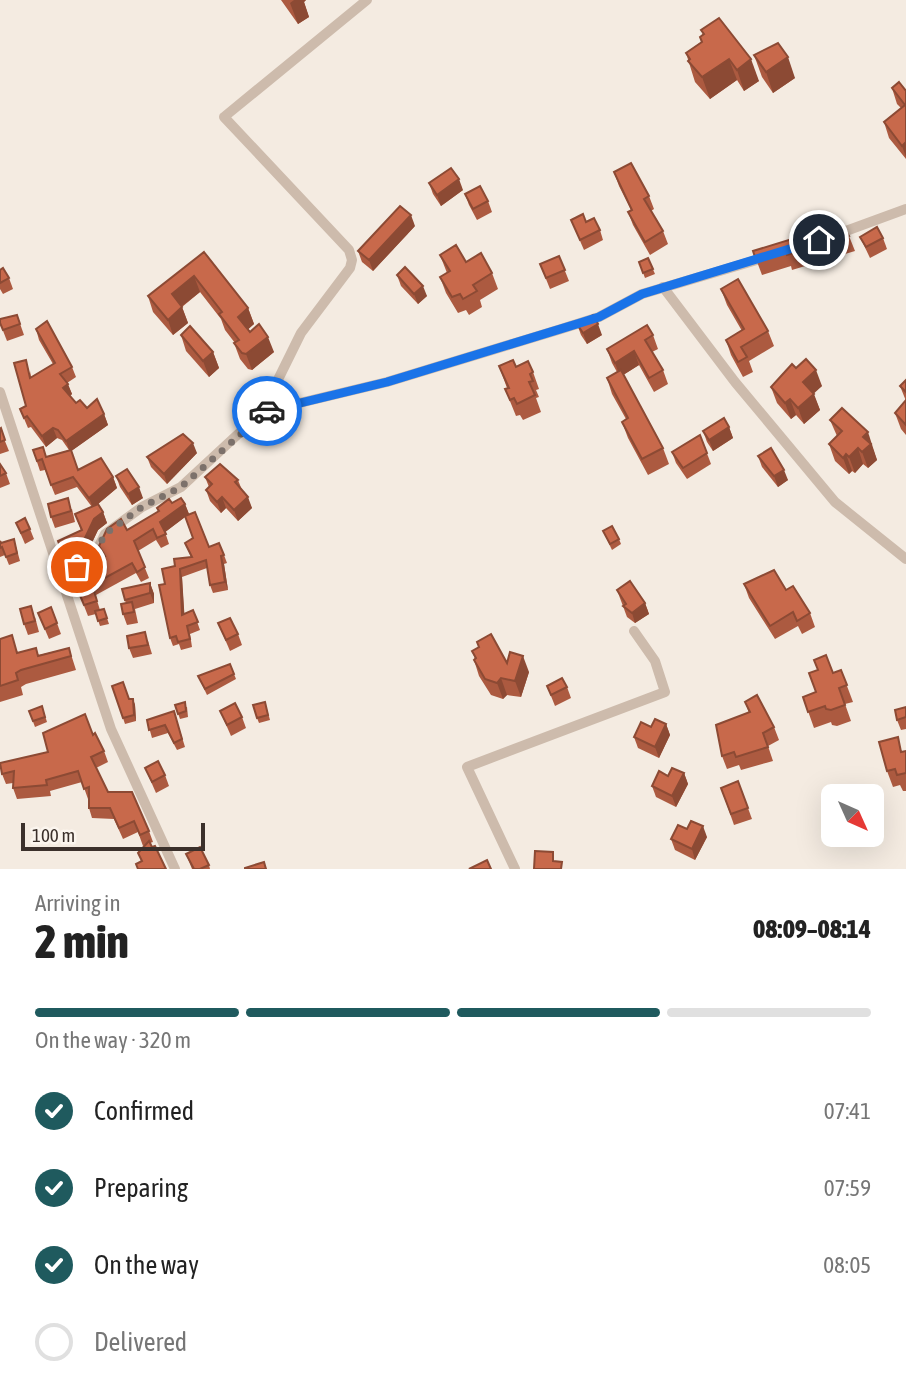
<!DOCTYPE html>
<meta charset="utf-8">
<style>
:root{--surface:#fff;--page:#f2f2f2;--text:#222;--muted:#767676;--line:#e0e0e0;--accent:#1f5a5e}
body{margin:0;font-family:"Asap Condensed",sans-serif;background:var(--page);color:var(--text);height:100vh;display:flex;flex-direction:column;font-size:26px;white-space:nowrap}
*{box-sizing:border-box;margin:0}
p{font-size:23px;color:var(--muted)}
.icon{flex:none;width:38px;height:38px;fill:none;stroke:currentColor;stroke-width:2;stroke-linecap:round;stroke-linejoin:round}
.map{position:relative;height:869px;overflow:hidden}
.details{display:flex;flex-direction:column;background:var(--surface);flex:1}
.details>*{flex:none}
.needle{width:46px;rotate:135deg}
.controls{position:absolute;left:821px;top:784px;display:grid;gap:14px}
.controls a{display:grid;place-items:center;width:63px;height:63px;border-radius:10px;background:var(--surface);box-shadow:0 7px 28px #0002;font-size:35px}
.scale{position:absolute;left:21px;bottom:18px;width:184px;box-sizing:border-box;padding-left:7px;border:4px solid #3b302b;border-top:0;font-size:19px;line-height:24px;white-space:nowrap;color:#3b302b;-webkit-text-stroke:5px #fbf5ee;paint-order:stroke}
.pin{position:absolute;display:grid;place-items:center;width:60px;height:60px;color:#fff;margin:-30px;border:4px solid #fff;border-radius:50%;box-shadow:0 2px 7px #0007}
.courier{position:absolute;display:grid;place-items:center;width:70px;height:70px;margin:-35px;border:5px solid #1a73e8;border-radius:50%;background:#fff;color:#222;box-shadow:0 2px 9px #0007}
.summary em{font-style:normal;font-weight:800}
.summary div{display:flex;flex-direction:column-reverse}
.summary{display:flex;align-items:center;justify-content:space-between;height:119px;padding:0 35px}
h1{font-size:46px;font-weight:800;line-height:52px}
.bar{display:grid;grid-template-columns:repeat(4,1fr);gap:10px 7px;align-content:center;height:84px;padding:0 35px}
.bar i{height:9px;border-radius:5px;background:var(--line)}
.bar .active{background:var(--accent)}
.bar p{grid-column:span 4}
ol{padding:0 35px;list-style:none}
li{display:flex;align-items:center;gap:21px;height:77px}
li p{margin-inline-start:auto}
li .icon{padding:7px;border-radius:50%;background:var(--accent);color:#fff;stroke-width:4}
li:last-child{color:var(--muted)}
li i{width:38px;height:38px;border:4px solid var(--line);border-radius:50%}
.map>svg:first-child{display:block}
</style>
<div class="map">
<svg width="906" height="869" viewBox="0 0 906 869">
<rect width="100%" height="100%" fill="#f4ebe1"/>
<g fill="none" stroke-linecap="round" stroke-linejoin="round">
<g stroke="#cdbbac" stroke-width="10">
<polyline points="835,235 906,209"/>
<polyline points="663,287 735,382 835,502 906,559"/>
<polyline points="0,392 111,729 175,869"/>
<polyline points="262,412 387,382 561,329 599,317 642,294 770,256"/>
<polyline points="60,580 95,554 105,534 142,507 181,487 262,412 301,333 350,268 352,260 349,250 224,117 367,0"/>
<polyline points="515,869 467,767 665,692 655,661 634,631"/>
</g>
</g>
<g fill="#ac5a40">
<polygon points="281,0 306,0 304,2 309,17 298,24"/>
<polygon points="701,30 759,81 744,91 737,80 710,99 695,82 686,53 701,42 700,37 703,35"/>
<polygon points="754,55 795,78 773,93 762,77"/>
<polygon points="892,88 906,91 906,159 889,138 884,122 901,108 897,104"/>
<polygon points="614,172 649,196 654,209 651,211 663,231 668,244 650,255 633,225 628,212 631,210 619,186"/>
<polygon points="429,183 463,190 441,206 433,194"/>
<polygon points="465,194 488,201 492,212 477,220 469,205"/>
<polygon points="571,220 586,222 600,230 603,240 584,250"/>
<polygon points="415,226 373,271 362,262 358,251"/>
<polygon points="849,236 855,251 792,270 791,266 762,275 753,251"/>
<polygon points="860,237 883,238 887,249 870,258"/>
<polygon points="204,252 248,308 254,324 248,329 274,352 252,370 248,369 240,359 234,343 235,343 225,330 221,319 200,292 182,307 188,323 173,335 153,312 148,296"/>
<polygon points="440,255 466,262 492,273 498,289 480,300 482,307 469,315 466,310 458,313 446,293 440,277 447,273"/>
<polygon points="559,256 569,281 550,289 540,264"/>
<polygon points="648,258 655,274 645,278 639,262"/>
<polygon points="0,270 9,278 13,289 3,294 0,289"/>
<polygon points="397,275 427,296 418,304 401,286"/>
<polygon points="721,289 768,331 774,346 749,361 753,372 743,377 731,355 726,340 742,331 727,305"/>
<polygon points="17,315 24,335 7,341 0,323"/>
<polygon points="577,324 602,335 587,344 581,335"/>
<polygon points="36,329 72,367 76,377 67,383 72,394 70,396 76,403 104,414 108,425 71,451 78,470 113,477 117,488 97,505 103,512 107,523 98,530 89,549 67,564 58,541 81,530 75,514 92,507 77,487 55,495 45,470 40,471 33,450 46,457 69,450 62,440 57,438 46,447 31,427 28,428 20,409 26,406 30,371 31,377 53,364 39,340"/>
<polygon points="181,335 213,352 219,368 209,377 186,351"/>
<polygon points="653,335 658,349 652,352 663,370 668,384 654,392 639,365 623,375 663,448 669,464 648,475 628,438 622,422 626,419 612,394 607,378 617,372 612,363 607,349"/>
<polygon points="499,366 516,367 533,372 539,389 536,390 539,397 536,398 541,412 523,420 520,415 516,416 505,389 507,388"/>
<polygon points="796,368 822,386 813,393 820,410 804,424 796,415 791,419 777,403 771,387"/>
<polygon points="906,380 906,435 901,429 895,413 906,401 900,386"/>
<polygon points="830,420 873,448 873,449 877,460 868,468 863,464 855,473 852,471 849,474 835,461 829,444 837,436"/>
<polygon points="729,427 733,438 713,451 707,442 703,431"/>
<polygon points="0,429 9,451 0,454"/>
<polygon points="700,435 711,464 687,479 676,463 672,452"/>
<polygon points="197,453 167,484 151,467 147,457"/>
<polygon points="758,456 788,480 778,487 762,467"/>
<polygon points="0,464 6,473 10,484 0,488"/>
<polygon points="116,476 143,498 132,505 120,487"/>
<polygon points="205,477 238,480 242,490 252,508 238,521 226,508 221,513 210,501 206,490 209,487"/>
<polygon points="172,503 185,504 189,514 187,516 209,547 224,555 227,563 224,564 228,590 213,593 210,585 207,568 182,577 184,614 193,610 200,630 190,634 192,647 181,650 179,644 173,646 170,638 165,584 175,566 191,557 185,543 193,538 185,517 165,532 169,544 161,548 156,540 138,551 149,578 141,582 136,573 96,595 83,567 103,557 99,546 158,512 157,508"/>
<polygon points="72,509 75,522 55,528 51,517"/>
<polygon points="16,523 30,529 34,539 25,544"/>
<polygon points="603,531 619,539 621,544 612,550"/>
<polygon points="14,539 20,561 9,565 5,555 0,557 0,541 1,543"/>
<polygon points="150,583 154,594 154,603 135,609 138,623 127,625 123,614 126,604 122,589"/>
<polygon points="744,584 786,590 810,613 815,627 802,634 798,626 775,639 749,598"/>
<polygon points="617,590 645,603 649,614 635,623 627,617"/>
<polygon points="94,591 100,610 104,609 109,624 100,626 96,614 88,616 79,593"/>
<polygon points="51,607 61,634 49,639 38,613"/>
<polygon points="35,617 39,632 28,635 24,624"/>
<polygon points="218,623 238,634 242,645 230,651"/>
<polygon points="0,639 18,653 39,655 69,648 76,670 26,684 21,687 23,695 0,702"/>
<polygon points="148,641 152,654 133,658 129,648"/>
<polygon points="477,642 507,663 529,672 521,697 507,695 503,699 491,695 479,676 474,660 475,659 472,651 479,647"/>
<polygon points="230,664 236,679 207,695 198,676"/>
<polygon points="841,670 853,702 845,704 851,721 837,726 832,725 831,722 814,728 803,697 816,692 833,673"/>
<polygon points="112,686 129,699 133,699 135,705 136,721 125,724"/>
<polygon points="547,686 567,687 571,698 555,706"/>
<polygon points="265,702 270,720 259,723 257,718"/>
<polygon points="745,702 774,727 779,740 768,746 773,761 741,770 739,765 727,769 722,756 749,713"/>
<polygon points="175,705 187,707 188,717 180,719"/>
<polygon points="42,706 47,722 35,727 29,711"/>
<polygon points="906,707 906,729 901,730 897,720"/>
<polygon points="174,711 185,747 177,750 168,733 152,738 147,720"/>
<polygon points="220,711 242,717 246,728 231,736"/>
<polygon points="666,724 670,735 659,758 638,748 634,737 651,727"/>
<polygon points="93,735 104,751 108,762 96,768 108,792 149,831 153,842 150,843 141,862 146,845 143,846 138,832 123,839 114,819 92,818 89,808 89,799 88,799 82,782 50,791 51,796 17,799 13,788 13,783 6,784 2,774 48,752"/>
<polygon points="903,751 906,751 906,791 903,791 900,785 893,787 887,771"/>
<polygon points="145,768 165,775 169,786 156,793"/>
<polygon points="684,773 688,784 676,807 656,797 652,786 668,776"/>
<polygon points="738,781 752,819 734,825 721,788"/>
<polygon points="687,829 707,837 695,860 675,850 671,839"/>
<polygon points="186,854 209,865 210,869 192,869"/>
</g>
<g fill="#8c4a34">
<polygon points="294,0 306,0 304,2 309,17 298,24 290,3"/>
<polygon points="788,57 795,78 773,93 766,72"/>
<polygon points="729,59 737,80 710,99 702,77"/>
<polygon points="751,59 759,81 744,91 737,70"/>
<polygon points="906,142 906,157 902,146"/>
<polygon points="459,179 463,190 441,206 437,195"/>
<polygon points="411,215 415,226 373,271 369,260"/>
<polygon points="194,276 200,292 177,310 172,294"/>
<polygon points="423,286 427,296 418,304 414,294"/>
<polygon points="182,307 188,323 173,335 168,320"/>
<polygon points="248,308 254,324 244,333 238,317"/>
<polygon points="598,324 602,335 587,344 583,333"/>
<polygon points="268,337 274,352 252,370 246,354"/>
<polygon points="634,351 639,365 620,377 615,363"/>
<polygon points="213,352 219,368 209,377 203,361"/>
<polygon points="816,370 822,386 809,398 803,382"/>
<polygon points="68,384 72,394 67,398 63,388"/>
<polygon points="814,394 820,410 804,424 798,408"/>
<polygon points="790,399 796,415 791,419 785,403"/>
<polygon points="104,414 108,425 70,452 66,441"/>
<polygon points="729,427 733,438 713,451 709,440"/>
<polygon points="53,428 57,438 46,447 42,436"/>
<polygon points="868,432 877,460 868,468 862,452 863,437"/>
<polygon points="193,443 197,453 167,484 164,474"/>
<polygon points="858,448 863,464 855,473 849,457"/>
<polygon points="846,454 852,471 849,474 843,458"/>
<polygon points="784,470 788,480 778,487 774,476"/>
<polygon points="113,477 117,488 93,508 89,498"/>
<polygon points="139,487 143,498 132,505 128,494"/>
<polygon points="222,497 226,508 221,513 217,502"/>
<polygon points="248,497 252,508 238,521 234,510"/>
<polygon points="185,504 189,514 164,533 160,522"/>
<polygon points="103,512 107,523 98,530 89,549 67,564 63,553 94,519"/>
<polygon points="221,556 224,564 228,590 225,582"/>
<polygon points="180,569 182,577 185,623 182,615"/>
<polygon points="150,583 154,594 154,603 150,593"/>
<polygon points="645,603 649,614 635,623 632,613"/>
<polygon points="523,656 529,672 521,697 515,681"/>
<polygon points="501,678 507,695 503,699 497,683"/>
<polygon points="133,699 135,705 136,721 134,715"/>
<polygon points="666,724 670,735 659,758 655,747"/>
<polygon points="684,773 688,784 676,807 672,796"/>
<polygon points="703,826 707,837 695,860 692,849"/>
</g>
<g fill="#c8694b" stroke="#8c4a34" stroke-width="2">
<polygon points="719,18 751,59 737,70 729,59 702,77 688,61 690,59 686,53 702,42 700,37 704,34 701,30"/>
<polygon points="778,43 788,57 766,72 754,55"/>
<polygon points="899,82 906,91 906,142 902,146 884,122 905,105 892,88"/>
<polygon points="631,163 649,196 644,199 663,231 645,242 628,212 632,210 614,172"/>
<polygon points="451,168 459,179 437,195 429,183"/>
<polygon points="480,186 488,201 473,209 465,194"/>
<polygon points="400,206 411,215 369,260 358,251"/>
<polygon points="583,214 586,222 594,218 600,230 580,240 571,220"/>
<polygon points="841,224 849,236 787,255 786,251 756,260 753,251"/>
<polygon points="877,227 883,238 866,247 860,237"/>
<polygon points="456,245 466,262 481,253 492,273 473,285 477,291 463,299 460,294 452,297 440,277 450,271 440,255"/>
<polygon points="204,252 248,308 238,317 250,332 259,324 268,337 246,354 242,353 234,343 239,340 219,314 222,312 194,276 172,294 182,307 168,320 148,296"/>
<polygon points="559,256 565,270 546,278 540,264"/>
<polygon points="648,258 653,269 643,273 639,262"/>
<polygon points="405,267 423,286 414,294 397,275"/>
<polygon points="3,268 9,278 0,283 0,270"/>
<polygon points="738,279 768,331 741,347 747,357 738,362 726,340 744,329 721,289"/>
<polygon points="17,315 20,324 3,330 0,323 0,319"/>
<polygon points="593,315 598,324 583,333 577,324"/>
<polygon points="47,321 72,367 60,374 68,384 63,388 76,403 80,400 87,408 97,399 104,414 66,441 58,430 53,428 42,436 27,416 24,418 20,409 26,406 14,363 26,360 30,378 55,363 36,329"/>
<polygon points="647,325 653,335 645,340 663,370 649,378 634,351 615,363 607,349"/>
<polygon points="190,326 213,352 203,361 181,335"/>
<polygon points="806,359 816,370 803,382 814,394 798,408 790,399 785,403 771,387 792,364 796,368"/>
<polygon points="513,360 516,367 528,361 533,372 530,374 533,381 529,382 535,395 517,404 514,398 510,400 505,389 509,388 499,366"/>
<polygon points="621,370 663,448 642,459 622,422 628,418 607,378"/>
<polygon points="906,380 906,392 900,386"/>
<polygon points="906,400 906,425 895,413"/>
<polygon points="842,408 868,432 863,437 871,444 862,452 858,448 849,457 846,454 843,458 829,444 842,431 830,420"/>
<polygon points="724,418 729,427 709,440 703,431"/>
<polygon points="1,428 5,440 0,442 0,429"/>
<polygon points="183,434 193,443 164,474 147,457"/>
<polygon points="700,435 707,453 683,468 672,452"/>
<polygon points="43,447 46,457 71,450 78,470 101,458 113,477 89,498 73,477 51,485 42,459 37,461 33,450"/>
<polygon points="771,448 784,470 774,476 758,456"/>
<polygon points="0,464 6,473 0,476"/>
<polygon points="220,464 238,480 235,482 248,497 234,510 222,497 217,502 206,490 212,484 205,477"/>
<polygon points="127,469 139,487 128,494 116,476"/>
<polygon points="68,498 71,511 51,517 48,504"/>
<polygon points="181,498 185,504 160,522 166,534 157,538 153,529 134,541 145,567 137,572 132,563 92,585 83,567 105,556 99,546 107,529 121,519 127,530 159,511 157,508 169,499 172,503"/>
<polygon points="98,504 103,512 94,519 85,538 63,553 58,541 82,530 75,514"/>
<polygon points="195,512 209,547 219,543 224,555 221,556 225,582 210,585 206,560 180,569 182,615 193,610 198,622 187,626 190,639 178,642 176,636 170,638 159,585 165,584 162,569 175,566 174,559 192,557 185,543 193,538 185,516"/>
<polygon points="25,518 30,529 21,533 16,523"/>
<polygon points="612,526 619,539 610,544 603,531"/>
<polygon points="14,539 17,553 6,557 2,547 0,548 0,541 1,543"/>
<polygon points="774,570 786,590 793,586 810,613 797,621 793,612 770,626 744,584"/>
<polygon points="630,581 645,603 632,613 623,606 626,604 617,590"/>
<polygon points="150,583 150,593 125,600 122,589"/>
<polygon points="94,591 97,601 84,605 79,593"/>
<polygon points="132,602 134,612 123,614 121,604"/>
<polygon points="31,606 35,621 24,624 20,609"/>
<polygon points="51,607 57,623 45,629 38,613"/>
<polygon points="104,609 107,618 98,621 95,611"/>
<polygon points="230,618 238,634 226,640 218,623"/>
<polygon points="145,632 148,645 129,648 127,636"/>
<polygon points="491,634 507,663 510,652 523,656 515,681 501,678 497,683 485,679 474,660 476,658 472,651 479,647 477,642"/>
<polygon points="12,635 17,653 36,648 38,656 69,648 71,656 21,670 16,673 18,680 0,686 0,639"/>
<polygon points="826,655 833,673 841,670 847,685 839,688 845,705 831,710 826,709 825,706 808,712 803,697 816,692 809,673 818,670 814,660"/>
<polygon points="230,664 234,674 205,689 198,676"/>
<polygon points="562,678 567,687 551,695 547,686"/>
<polygon points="123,682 129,699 133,699 134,715 123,718 112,686"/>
<polygon points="757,695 774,727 763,733 768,747 736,757 734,752 722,756 716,725 750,712 745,702"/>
<polygon points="185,702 186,711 178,714 175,705"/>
<polygon points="265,702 268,715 257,718 253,705"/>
<polygon points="235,703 242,717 227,725 220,711"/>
<polygon points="42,706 45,717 33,721 29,711"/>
<polygon points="906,707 906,717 897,720 895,710"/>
<polygon points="174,711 182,739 174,743 165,725 149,730 147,720"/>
<polygon points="85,714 93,735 95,733 104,751 91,757 108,792 132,792 149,831 140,835 134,821 119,828 110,808 89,808 89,787 84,789 78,771 46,780 47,785 13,788 14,771 2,774 0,763 48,752 43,733"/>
<polygon points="655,719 666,724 655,747 634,737 641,722 651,727"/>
<polygon points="898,737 901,752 906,751 906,773 897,775 895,769 887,771 879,742"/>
<polygon points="158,761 165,775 152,782 145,768"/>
<polygon points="672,768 684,773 672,796 652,786 659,771 668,776"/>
<polygon points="738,781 748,808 731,814 721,788"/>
<polygon points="691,821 703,826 692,849 671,839 678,825 687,829"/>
<polygon points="149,841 152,847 155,846 166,869 138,869 136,864 142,861 138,853"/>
<polygon points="200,847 209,865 200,869 194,869 186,854"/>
<polygon points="535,851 553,852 553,861 562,862 561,869 534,869"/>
<polygon points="487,860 491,869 469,869"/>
<polygon points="264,862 266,869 245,869 245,868"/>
</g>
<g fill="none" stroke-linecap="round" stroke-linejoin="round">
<polyline stroke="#7c716b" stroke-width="7" stroke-dasharray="0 12.6" points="77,567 95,554 105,534 142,507 181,487 267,411"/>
<polyline stroke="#1a73e8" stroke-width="9" points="267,411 387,382 580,323 599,317 642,294 819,240"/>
</g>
</svg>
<div class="controls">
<a><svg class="needle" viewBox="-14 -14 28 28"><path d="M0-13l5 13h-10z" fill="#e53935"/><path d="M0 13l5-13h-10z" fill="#767676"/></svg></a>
</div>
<div class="scale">100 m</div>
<div class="pin" style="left:77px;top:567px;background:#ea580c"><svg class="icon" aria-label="bag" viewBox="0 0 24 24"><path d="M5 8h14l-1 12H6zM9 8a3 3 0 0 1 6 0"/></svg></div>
<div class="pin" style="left:819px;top:240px;background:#1f2937"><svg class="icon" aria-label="home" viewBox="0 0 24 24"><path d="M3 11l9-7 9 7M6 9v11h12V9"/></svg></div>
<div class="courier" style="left:267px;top:411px"><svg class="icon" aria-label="car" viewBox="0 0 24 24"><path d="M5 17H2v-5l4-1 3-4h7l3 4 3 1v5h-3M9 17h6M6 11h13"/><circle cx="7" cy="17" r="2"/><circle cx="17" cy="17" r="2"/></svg></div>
</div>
<section class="details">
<div class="summary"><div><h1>2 min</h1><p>Arriving in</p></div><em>08:09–08:14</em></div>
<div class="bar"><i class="active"></i><i class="active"></i><i class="active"></i><i></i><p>On the way · 320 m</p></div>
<ol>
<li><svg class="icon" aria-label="check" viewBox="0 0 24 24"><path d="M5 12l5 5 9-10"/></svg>Confirmed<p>07:41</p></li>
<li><svg class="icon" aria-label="check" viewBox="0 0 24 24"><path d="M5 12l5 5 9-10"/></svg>Preparing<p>07:59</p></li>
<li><svg class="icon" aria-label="check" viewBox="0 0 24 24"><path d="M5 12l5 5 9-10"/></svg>On the way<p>08:05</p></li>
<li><i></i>Delivered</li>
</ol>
</section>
